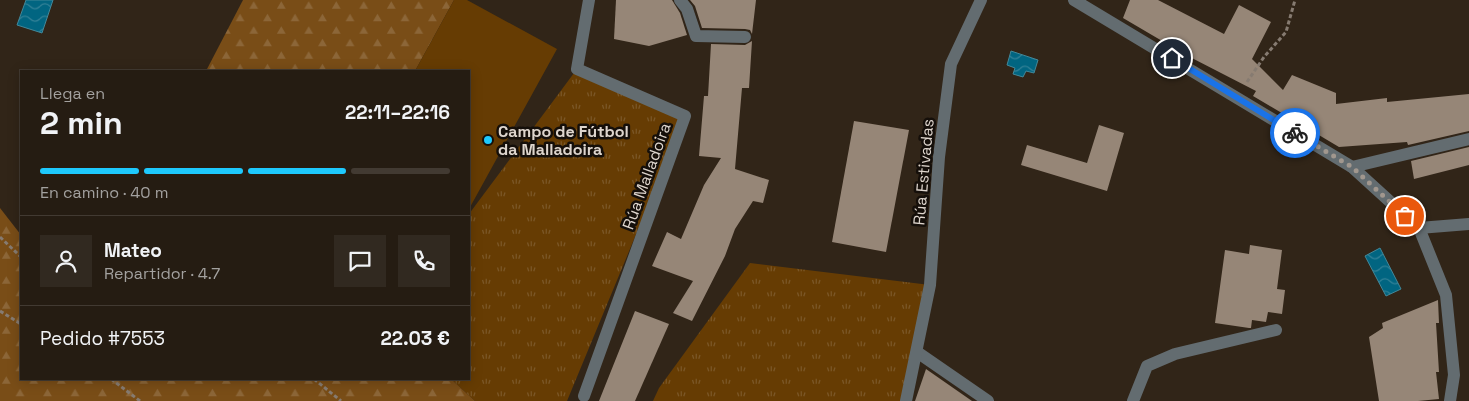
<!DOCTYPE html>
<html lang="es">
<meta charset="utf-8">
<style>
:root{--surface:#251c12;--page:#312920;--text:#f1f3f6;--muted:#a3a19f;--line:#423a32;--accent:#1ec9fd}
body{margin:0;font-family:"Space Grotesk",sans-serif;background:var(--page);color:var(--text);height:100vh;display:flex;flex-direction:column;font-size:19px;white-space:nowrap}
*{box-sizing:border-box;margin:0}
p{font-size:16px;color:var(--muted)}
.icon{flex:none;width:28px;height:28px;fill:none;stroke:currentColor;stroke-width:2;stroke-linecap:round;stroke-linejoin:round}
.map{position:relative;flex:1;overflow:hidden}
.drawer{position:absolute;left:20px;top:70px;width:450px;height:310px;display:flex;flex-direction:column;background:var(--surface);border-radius:0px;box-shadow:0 2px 12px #0003,0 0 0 1px var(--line)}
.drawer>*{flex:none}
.pin{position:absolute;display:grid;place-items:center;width:42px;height:42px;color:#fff;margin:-21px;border:2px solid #fff;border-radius:50%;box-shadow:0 1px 5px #0007}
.courier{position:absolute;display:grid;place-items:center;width:50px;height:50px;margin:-25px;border:4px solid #1a73e8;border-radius:50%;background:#fff;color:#222;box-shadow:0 1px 6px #0007}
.headline em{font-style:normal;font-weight:700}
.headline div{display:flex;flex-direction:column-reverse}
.headline{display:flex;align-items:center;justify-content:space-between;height:85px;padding:0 20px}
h1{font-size:32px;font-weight:700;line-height:38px}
.bar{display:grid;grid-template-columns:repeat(4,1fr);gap:8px 5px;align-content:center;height:60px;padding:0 20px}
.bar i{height:6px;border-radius:4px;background:var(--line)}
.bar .active{background:var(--accent)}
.bar p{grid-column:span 4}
.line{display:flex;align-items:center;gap:12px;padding:0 20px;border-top:1px solid var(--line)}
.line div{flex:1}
.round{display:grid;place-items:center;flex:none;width:52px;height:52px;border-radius:0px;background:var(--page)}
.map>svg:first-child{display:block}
</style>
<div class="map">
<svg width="1469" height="401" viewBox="0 0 1469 401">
<defs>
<pattern id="grass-tufts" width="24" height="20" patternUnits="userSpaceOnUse" patternTransform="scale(1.25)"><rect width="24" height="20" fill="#663c03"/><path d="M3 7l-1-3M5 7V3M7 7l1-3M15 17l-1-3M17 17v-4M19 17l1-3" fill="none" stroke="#7b5727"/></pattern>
<pattern id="forest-firs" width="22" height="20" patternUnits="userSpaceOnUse" patternTransform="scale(1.25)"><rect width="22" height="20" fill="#794d17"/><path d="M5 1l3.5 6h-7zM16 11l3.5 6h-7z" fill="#8c6638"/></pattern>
<pattern id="water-waves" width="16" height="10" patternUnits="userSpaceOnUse" patternTransform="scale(1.25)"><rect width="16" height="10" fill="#016581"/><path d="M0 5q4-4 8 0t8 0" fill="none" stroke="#328197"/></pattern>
</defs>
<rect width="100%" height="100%" fill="#312518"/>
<g fill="url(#grass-tufts)">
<polygon points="577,69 685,116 567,401 475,401 451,379 469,379 469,214"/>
<polygon points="750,263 930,285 906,401 653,401 659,388"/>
</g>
<g fill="url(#forest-firs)">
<polygon points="243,0 454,0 415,71 206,71"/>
<polygon points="0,208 21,235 21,379 451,379 475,401 0,401"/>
</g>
<polygon fill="#663c03" points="454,0 467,0 557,49 469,209 469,71 415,71"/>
<g fill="url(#water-waves)" stroke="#438798">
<polygon points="26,0 53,0 42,33 17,25"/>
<polygon points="1011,51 1038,60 1034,73 1026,71 1023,77 1013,74 1015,68 1007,65"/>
<polygon points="1380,248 1401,289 1386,296 1365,256"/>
</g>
<g fill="#968677">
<polygon points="616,0 672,0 680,13 687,35 649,46 614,39"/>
<polygon points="690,0 756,0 752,34 750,30 745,29 702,28 695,6"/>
<polygon points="1130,0 1158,0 1224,34 1239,5 1271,22 1252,59 1283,90 1292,75 1336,93 1336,104 1387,98 1387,102 1469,94 1469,131 1408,145 1407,142 1339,147 1253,96 1256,91 1186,55 1123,18"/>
<polygon points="752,41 749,88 742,88 735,169 769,180 763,203 753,201 735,229 725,256 692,321 673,313 693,281 652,266 667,232 681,239 704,185 721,158 699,156 704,96 708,96 711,44 745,45"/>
<polygon points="854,121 909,130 886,252 832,242"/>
<polygon points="1099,125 1124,133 1107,191 1021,165 1027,145 1087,163"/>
<polygon points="1469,147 1469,165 1414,179 1411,161"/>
<polygon points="1250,245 1282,250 1277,289 1285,290 1282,314 1268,312 1266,322 1252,320 1251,328 1249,328 1215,323 1225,250 1249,254"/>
<polygon points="1438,300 1439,323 1436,323 1439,372 1436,372 1439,399 1418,401 1379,401 1369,337 1383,328 1382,323"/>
<polygon points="635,311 669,324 635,401 599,401"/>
<polygon points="926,369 972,401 915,401"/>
</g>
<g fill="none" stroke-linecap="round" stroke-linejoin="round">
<g stroke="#867b71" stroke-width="3" stroke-dasharray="4 2.5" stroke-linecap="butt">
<polyline points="1247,82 1264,57 1286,32 1295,0"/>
<polyline points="0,237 21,257"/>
<polyline points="0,311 21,324"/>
<polyline points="111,379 140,401"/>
<polyline points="314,379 341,401"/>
</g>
<g stroke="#636c70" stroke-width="12">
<polyline points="680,0 687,9 696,36 745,37"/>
<polyline points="1074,0 1352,167 1419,228 1446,295 1454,375 1450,401"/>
<polyline points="1352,167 1469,139"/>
<polyline points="1419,228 1469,224"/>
<polyline points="917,352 988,401"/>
<polyline points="584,396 685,116 577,69 589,0"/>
<polyline points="906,401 930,285 939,157 951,64 981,0"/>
<polyline points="1133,401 1147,366 1175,354 1276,330"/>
</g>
</g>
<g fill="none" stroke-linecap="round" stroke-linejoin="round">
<polyline stroke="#a1978e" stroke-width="5" stroke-dasharray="0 9" points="1295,133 1352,167 1405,216"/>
<polyline stroke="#1a73e8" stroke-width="6" points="1172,58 1295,133"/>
</g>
<circle fill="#1ec9fd" stroke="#150f0a" stroke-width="2" cx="488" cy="140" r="5"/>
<g text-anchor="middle" stroke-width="5" stroke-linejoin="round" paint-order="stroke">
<g font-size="16" font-weight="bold" fill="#ded5cd" stroke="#150f0a" text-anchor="start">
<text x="498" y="137">Campo de Fútbol<tspan x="498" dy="18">da Malladoira</tspan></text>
</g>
<g font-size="16" fill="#ded5cd" stroke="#150f0a">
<text transform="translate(923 172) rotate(-85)" y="6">Rúa Estivadas</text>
<text transform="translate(646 176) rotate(-70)" y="6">Rúa Malladoira</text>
</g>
</g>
</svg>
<div class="pin" style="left:1405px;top:216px;background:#ea580c"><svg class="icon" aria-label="bag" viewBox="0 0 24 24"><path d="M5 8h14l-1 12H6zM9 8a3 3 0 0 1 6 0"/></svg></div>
<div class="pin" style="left:1172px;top:58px;background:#1f2937"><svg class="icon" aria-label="home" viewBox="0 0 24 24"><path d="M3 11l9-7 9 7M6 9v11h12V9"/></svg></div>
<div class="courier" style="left:1295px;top:133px"><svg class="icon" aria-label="bike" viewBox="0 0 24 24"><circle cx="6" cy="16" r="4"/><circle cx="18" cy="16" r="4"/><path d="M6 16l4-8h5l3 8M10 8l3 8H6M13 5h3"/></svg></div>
<section class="drawer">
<div class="headline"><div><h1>2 min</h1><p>Llega en</p></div><em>22:11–22:16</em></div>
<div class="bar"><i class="active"></i><i class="active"></i><i class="active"></i><i></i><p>En camino · 40 m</p></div>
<div class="line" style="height:90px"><a class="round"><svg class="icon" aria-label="person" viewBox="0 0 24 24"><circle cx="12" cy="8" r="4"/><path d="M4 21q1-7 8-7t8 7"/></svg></a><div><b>Mateo</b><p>Repartidor · 4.7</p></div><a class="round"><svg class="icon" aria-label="chat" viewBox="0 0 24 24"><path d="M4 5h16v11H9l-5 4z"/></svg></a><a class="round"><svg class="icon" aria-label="phone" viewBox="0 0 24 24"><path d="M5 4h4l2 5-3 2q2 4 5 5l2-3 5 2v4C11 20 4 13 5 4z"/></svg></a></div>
<div class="line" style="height:65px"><div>Pedido #7553</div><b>22.03 €</b></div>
</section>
</div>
